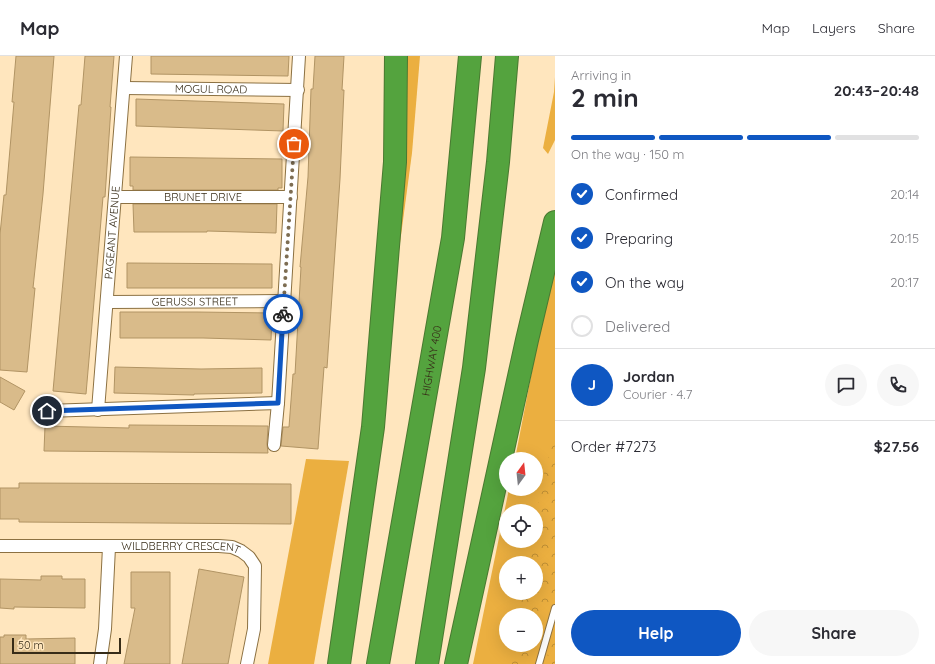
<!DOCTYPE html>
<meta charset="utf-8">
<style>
:root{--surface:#fff;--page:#f7f7f7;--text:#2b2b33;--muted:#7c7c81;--line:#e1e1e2;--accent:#0f57c2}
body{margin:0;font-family:Quicksand,sans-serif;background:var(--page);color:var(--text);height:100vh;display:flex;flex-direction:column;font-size:15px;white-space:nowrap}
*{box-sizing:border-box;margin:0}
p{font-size:13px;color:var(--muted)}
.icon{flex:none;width:22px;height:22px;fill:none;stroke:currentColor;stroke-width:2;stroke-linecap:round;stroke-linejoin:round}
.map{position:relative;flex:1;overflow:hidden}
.panel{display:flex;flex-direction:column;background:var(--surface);width:380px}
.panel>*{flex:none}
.needle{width:26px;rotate:15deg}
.buttons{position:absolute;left:499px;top:396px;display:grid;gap:8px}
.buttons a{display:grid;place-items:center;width:44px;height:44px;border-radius:50%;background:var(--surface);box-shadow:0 4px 16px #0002;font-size:20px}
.scale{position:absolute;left:12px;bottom:10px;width:109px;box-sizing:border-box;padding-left:4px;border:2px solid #372c18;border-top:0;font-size:11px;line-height:14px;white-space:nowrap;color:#372c18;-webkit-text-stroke:3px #ffe6be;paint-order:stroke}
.pin{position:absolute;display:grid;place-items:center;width:34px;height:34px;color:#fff;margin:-17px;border:2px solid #fff;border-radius:50%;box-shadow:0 1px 4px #0007}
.courier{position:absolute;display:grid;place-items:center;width:40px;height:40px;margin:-20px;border:3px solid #0f57c2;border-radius:50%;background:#fff;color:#222;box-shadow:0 1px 5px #0007}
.overview em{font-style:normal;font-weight:800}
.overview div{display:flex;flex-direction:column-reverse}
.overview{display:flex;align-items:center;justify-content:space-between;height:68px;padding:0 16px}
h1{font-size:26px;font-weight:800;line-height:30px}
.bar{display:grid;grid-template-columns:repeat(4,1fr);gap:6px 4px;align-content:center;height:48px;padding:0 16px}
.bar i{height:5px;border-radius:3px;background:var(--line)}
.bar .current{background:var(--accent)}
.bar p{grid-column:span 4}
.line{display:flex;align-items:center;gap:10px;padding:0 16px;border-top:1px solid var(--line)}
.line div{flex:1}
.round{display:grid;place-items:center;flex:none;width:42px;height:42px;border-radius:21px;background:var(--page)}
ol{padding:0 16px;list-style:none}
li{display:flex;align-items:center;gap:12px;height:44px}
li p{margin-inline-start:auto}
li .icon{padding:4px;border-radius:50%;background:var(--accent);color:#fff;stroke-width:4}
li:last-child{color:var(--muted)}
li i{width:22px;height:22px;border:2px solid var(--line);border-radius:50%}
.button{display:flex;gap:8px;margin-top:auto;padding:8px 16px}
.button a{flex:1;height:46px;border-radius:24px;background:var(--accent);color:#fff;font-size:16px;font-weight:800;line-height:46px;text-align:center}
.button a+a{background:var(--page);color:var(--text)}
header{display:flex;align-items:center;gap:24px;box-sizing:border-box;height:56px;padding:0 20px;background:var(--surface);border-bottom:1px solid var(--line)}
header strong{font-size:19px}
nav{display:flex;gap:22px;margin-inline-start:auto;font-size:14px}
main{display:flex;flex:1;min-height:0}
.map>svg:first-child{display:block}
</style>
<header>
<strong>Map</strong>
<nav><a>Map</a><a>Layers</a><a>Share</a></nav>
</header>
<main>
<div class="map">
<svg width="555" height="608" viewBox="0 0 555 608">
<defs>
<pattern id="forest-crowns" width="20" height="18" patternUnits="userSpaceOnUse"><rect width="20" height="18" fill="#ebaf40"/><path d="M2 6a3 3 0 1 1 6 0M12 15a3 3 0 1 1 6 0" fill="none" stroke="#bf8f35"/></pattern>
</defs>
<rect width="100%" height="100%" fill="#ffe6be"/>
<g fill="#ebaf40" fill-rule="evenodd">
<polygon points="400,0 420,0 412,97 392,247"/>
<polygon points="555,21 555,84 548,98 543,92 554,36"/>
<path d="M555 207V608H473L509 433H536V403H515L547 237ZM506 455H536V485H506ZM506 507H536V537H506ZM506 559H536V589H506Z"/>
<polygon points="306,403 349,405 314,608 268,608"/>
</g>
<g fill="url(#forest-crowns)">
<polygon points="552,386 555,386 555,538 538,566 536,578 536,559 517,559 521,537 536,537 536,507 527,507 531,485 536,485 536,459 543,421"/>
<polygon points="555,573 555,608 545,608"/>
<polygon points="511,589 534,589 531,608 508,608"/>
</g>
<g fill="#d9bb8a" stroke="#b19464">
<polygon points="16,0 54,0 43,138 33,232 35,232 27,316 0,314 0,178 4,139 6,139 14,46 12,46"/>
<polygon points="85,0 114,0 110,51 111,51 105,141 103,141 86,338 53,335 79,49 81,49"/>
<polygon points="151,0 289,0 288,20 151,18"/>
<polygon points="315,0 344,0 342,34 344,34 340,123 327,312 324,311 318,393 281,390 283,371 289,371 293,318 295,318 301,211 300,211 308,121 311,33 313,33"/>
<polygon points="136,43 284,48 283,75 136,70"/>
<polygon points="130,101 282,103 282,132 278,132 278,134 133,134 133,130 130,130"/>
<polygon points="133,148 277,148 276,177 207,175 207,176 134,176"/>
<polygon points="127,207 272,208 272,232 127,232"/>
<polygon points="120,256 197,256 272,257 271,284 203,282 120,282"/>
<polygon points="115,311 201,313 262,312 262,337 194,338 194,339 114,337"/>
<polygon points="0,321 25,335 14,354 0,346"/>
<polygon points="129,369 268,370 267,388 268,397 44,395 45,370 129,372"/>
<polygon points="19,427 291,428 291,468 19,466 19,463 0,463 0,432 19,432"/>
<polygon points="199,513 244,521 228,608 182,608"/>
<polygon points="131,516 170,516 170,608 124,608 135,552 131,552"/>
<polygon points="41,520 62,520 62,523 85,523 85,552 14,551 14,553 0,552 0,523 41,524"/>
<polygon points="4,579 26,579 26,583 75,582 75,608 0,608 0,581 4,581"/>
</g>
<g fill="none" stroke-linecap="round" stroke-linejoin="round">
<defs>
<polyline id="service" points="539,608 555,552"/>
<g id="minor">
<path id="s1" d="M124 32 298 34"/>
<path id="s2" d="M115 141H291"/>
<path id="s3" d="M107 246 284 245"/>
<path id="s4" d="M98 354 126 0"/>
<polyline points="47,355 278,347"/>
<polyline points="274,389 278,347 299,0"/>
<path id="s5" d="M0 490H219L232 491 241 495 249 501 255 510 254 573 247 608"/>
<polyline points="100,608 105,573 109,491"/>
</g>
<g id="motorway">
<polyline points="339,608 373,371 395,106 396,0"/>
<path id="s6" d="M378 608 453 182 470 0"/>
<polyline points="427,608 474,312 498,106 507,0"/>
<polyline points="456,608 527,284 555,166"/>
</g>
</defs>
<use href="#service" stroke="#8c7142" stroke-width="8"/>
<use href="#minor" stroke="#8c7142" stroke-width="14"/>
<use href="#motorway" stroke="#4a7931" stroke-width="24"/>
<use href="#service" stroke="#fff" stroke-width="6"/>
<use href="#minor" stroke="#fff" stroke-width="12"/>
<use href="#motorway" stroke="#54a33e" stroke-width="22"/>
</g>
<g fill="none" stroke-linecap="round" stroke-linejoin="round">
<polyline stroke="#7d6d52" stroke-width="4" stroke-dasharray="0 7.2" points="283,258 294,88"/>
<polyline stroke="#0f57c2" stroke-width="5" points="47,355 278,347 283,258"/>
</g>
<g text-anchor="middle" stroke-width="3" stroke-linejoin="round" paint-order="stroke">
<g font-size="11" fill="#372c18" stroke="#ffe6be">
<text dy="4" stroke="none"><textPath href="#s1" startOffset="87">MOGUL ROAD</textPath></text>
<text dy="4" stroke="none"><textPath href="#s2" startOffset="88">BRUNET DRIVE</textPath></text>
<text dy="4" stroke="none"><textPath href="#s4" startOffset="178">PAGEANT AVENUE</textPath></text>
<text dy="4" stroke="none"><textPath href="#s3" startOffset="88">GERUSSI STREET</textPath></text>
<text dy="4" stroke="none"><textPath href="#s6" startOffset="308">HIGHWAY 400</textPath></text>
<text dy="4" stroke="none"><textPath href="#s5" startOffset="181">WILDBERRY CRESCENT</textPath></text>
</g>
</g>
</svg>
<div class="buttons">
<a><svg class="needle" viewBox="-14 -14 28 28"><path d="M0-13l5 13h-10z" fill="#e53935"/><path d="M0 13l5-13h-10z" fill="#7c7c81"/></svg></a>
<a><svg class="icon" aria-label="locate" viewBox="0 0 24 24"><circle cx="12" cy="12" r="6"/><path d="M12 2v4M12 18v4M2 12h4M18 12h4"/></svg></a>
<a>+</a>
<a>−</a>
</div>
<div class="scale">50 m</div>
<div class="pin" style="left:294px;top:88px;background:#ea580c"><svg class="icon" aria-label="bag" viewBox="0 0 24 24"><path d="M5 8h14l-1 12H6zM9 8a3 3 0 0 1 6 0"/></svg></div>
<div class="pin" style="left:47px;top:355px;background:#1f2937"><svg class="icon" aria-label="home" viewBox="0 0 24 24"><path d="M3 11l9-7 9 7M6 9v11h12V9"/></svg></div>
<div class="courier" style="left:283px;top:258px"><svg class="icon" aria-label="bike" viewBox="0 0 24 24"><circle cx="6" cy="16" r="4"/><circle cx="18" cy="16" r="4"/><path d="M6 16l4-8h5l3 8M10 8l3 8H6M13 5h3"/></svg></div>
</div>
<section class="panel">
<div class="overview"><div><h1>2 min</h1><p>Arriving in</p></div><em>20:43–20:48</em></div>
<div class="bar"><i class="current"></i><i class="current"></i><i class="current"></i><i></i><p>On the way · 150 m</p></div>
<ol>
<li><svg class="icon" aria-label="check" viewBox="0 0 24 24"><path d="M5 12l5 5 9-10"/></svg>Confirmed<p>20:14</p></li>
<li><svg class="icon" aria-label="check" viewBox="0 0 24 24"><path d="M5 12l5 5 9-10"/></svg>Preparing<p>20:15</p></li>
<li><svg class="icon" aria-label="check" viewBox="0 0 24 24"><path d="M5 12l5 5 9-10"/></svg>On the way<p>20:17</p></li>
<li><i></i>Delivered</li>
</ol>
<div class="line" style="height:72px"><b class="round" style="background:var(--accent);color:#fff">J</b><div><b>Jordan</b><p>Courier · 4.7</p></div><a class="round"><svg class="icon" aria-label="chat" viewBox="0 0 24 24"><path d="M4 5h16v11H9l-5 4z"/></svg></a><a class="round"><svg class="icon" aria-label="phone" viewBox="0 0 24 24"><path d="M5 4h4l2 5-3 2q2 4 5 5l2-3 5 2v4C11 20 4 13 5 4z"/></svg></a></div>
<div class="line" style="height:52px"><div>Order #7273</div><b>$27.56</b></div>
<div class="button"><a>Help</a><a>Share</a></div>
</section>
</main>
